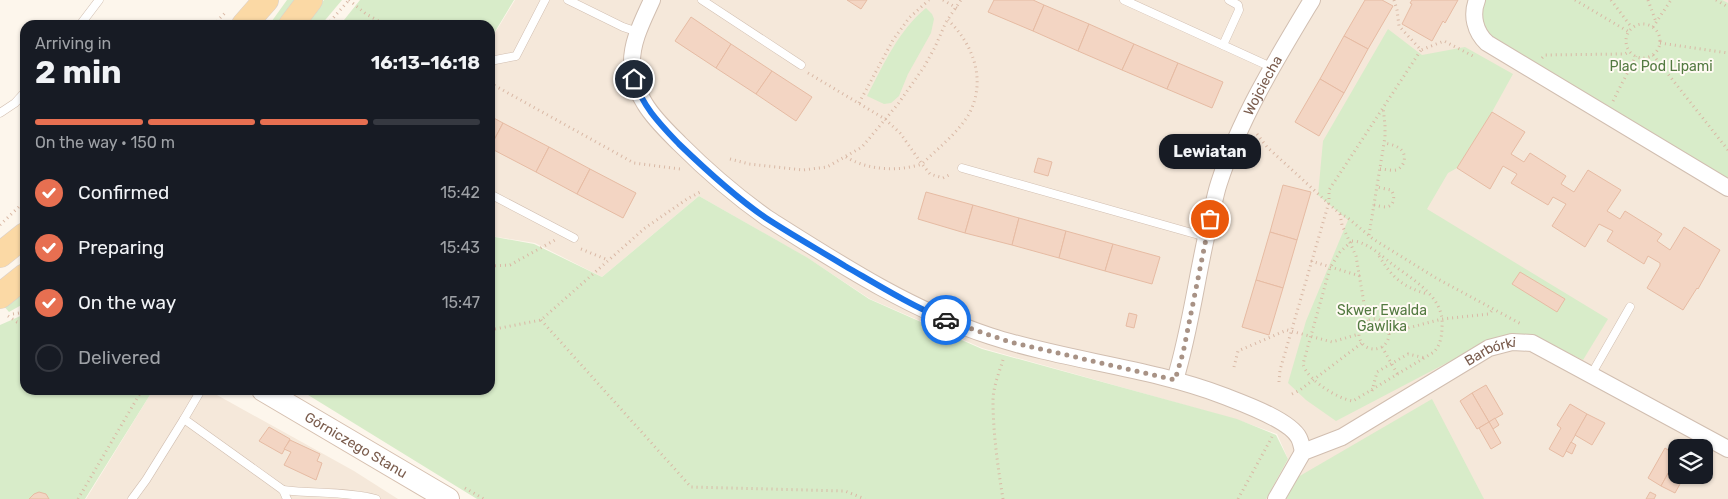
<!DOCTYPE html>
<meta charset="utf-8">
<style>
:root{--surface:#171b24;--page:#242831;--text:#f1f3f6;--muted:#9ea1a6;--line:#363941;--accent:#e76f51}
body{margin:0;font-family:Rubik,sans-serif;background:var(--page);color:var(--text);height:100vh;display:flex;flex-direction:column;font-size:19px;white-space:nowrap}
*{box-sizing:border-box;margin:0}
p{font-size:16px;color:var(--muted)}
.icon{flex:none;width:28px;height:28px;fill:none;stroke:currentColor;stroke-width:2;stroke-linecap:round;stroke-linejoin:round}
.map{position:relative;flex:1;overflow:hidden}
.drawer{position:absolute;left:20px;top:20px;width:475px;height:375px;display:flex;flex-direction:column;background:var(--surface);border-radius:15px;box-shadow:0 1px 4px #0004}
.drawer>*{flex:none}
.controls{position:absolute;left:1668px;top:439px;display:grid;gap:10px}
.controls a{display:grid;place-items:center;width:45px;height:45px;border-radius:10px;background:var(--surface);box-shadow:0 1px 4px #0004;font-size:25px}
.pin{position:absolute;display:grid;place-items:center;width:42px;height:42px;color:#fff;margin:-21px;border:2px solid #fff;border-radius:50%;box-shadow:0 1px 5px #0007}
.courier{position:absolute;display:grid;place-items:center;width:50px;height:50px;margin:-25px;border:4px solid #1a73e8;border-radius:50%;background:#fff;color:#222;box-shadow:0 1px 6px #0007}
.bubble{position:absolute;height:35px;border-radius:15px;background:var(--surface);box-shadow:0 1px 4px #0004;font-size:16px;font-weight:700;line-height:35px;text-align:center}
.headline em{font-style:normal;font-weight:700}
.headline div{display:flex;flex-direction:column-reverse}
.headline{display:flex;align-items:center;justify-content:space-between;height:85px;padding:0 15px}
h1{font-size:32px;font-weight:700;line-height:38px}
.bar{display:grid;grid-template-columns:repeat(4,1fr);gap:8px 5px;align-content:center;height:60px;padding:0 15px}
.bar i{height:6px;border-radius:4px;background:var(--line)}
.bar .on{background:var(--accent)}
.bar p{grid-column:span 4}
ol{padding:0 15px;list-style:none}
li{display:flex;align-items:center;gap:15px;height:55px}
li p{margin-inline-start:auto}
li .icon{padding:5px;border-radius:50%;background:var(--accent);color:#fff;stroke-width:4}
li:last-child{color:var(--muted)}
li i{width:28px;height:28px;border:2px solid var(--line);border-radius:50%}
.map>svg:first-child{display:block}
</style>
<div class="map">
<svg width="1728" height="499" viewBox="0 0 1728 499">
<rect width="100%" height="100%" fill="#fdf6ec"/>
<g fill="#f5e8da" fill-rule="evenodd">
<path d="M515 0H1728V499H1265L1288 459 1277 434 1238 420 982 348 870 299 809 259 699 196 602 277 535 243 490 236V41ZM1676 448H1704V475H1676Z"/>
<polygon points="153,390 208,390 354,471 398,499 86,499"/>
</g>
<g fill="#d8ecc9">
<polygon points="287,0 297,0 277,25 269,25"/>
<polygon points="324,0 342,0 321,25 304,25"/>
<polygon points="360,0 514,0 490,40 490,25 340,25"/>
<polygon points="1484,0 1722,0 1728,3 1728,184 1496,44 1480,21"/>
<path d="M926 8 932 14 934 19 931 33 908 74 899 96 891 103 884 104 867 96C884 64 898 31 926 8Z"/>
<polygon points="1388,29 1422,55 1465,47 1513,74 1492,112 1457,168 1448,173 1427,209 1608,319 1583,360 1538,339 1479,346 1336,421 1306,400 1288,383 1306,321 1348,220 1318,195 1323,141"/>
<polygon points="699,196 808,258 869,299 982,349 1237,419 1276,435 1288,459 1266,499 477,499 300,390 490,390 490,236 534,244 602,277"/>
<polygon points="25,290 25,303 9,312 3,305"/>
<polygon points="25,314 25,390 153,390 85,499 0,499 0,325"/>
<polygon points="1432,399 1484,499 1286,499 1298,477"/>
</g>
<g fill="#f3d5c3" stroke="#e6bba3">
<polygon points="847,0 867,0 861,9"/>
<polygon points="994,0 1033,0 1044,5 1033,31 988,12"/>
<polygon points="1365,0 1382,0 1393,6 1368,49 1344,36"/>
<polygon points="1412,0 1458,0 1445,23 1443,21 1432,41 1402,24 1412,4 1410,3"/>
<polygon points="1044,5 1089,24 1078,51 1033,31"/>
<polygon points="691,17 731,44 716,68 675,41"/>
<polygon points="1089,24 1134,44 1122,70 1078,51"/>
<polygon points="1344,36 1368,49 1344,93 1320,79"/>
<polygon points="731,44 772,71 756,94 716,68"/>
<polygon points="1134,44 1178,63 1167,89 1122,70"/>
<polygon points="1178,63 1223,82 1212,108 1167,89"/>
<polygon points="772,71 812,97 796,121 756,94"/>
<polygon points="1320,79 1344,93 1319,136 1295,122"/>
<polygon points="1492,112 1525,132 1511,154 1524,162 1530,153 1566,176 1561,184 1574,192 1588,170 1621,190 1607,211 1620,219 1625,211 1662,234 1657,241 1670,250 1684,227 1720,250 1698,289 1697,288 1683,310 1647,288 1660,266 1660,263 1648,256 1644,264 1607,241 1613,231 1599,224 1585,247 1552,226 1566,204 1553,197 1548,205 1511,183 1517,174 1503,166 1490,189 1457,168"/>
<polygon points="490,116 503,123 490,147"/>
<polygon points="503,123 549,147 536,172 490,148"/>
<polygon points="549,147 590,169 577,194 536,172"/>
<polygon points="1038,158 1052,162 1048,176 1034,172"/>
<polygon points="590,169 636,193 623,218 577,194"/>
<polygon points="1283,185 1311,192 1297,240 1270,232"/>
<polygon points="926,192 973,205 965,233 918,219"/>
<polygon points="973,205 1019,218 1012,245 965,233"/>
<polygon points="1019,218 1066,231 1059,258 1012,245"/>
<polygon points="1066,231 1113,244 1105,271 1059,258"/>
<polygon points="1270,232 1297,240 1283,288 1256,280"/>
<polygon points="1113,244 1160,257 1152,284 1105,271"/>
<polygon points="1520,272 1565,299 1557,312 1512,284"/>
<polygon points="1256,280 1283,288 1269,335 1242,327"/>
<polygon points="1129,313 1137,315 1134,328 1126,326"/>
<polygon points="1486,385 1503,414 1489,422 1472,393"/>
<polygon points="1472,393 1489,422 1477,429 1460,401"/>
<polygon points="1570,404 1587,414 1563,457 1549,449 1561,428 1557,425"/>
<polygon points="1587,414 1605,423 1592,445 1575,435"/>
<polygon points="1495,418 1499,425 1493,429 1489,422"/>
<polygon points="1489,422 1501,443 1491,449 1479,428"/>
<polygon points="269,427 290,439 282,454 259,441"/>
<polygon points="290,440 320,454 317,461 322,463 316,480 284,465 291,452 284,449"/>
<polygon points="1571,442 1576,445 1572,454 1566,451"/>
<polygon points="1665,448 1676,455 1676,459 1661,486 1648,478"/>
<polygon points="1676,459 1676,475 1685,475 1675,493 1661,486"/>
<polygon points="39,492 46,494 49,499 29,499 34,494"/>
<polygon points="1650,492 1656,495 1654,499 1646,499"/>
</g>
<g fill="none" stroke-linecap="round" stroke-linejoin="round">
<defs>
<g id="lane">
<polyline points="568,0 623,27 638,32"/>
<polyline points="702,0 801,65"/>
<polyline points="1124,0 1271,67"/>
<polyline points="80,25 99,0"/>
<polyline points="1223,45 1239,10 1238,5 1229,0"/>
<polyline points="490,61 516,56 545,0"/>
<polyline points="0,113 15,103 25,92"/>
<polyline points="962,168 1206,237"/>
<polyline points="490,194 574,238"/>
<polyline points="1591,375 1630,307"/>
<polyline points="201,390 184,419 283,490 287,499"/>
<path d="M283 490C314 494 345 491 376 499"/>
<polyline points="132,499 146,480 184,419"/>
</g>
<g id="street">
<path d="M652 0C643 20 631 42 632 65 633 79 637 92 645 104 654 119 668 132 680 144 707 171 736 196 767 218 838 263 910 310 990 336 1066 361 1148 367 1224 396 1242 403 1290 420 1299 438 1301 442 1302 447 1303 452"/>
<path d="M1477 0C1471 15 1475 32 1487 43L1728 188"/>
<path id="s1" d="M1175 380C1191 328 1197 273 1210 220 1213 208 1215 195 1219 183 1240 118 1277 58 1312 0"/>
<path id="s2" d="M1276 499 1303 452 1342 437 1489 348 1512 342 1532 343 1728 449"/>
</g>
<g id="secondary">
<path id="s3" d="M263 390 448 499"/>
</g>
<g id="primary">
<polyline points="244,25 266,0"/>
<polyline points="291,25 310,0"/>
<polyline points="0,255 25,235"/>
<polyline points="0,296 25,276"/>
</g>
</defs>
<use href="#lane" stroke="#d1beb0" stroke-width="9"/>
<use href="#street" stroke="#d1beb0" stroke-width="18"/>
<use href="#secondary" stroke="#d6c0b0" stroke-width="24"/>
<use href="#primary" stroke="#dad1cd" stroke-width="26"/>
<g stroke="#d9b8a5" stroke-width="3" stroke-dasharray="1 4" stroke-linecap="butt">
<polyline points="349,0 366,14 386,25"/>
<polyline points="943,0 957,8"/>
<polyline points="1394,0 1397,10 1399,26 1421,50 1444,41 1475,57"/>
<polyline points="1575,0 1629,32"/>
<polyline points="1611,0 1632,28"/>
<polyline points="1648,0 1656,22"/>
<polyline points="1716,0 1728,7"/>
<circle cx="1643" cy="41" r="17"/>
<polyline points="213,25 226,12"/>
<polyline points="327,25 349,0"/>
<polyline points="1653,27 1671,0"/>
<polyline points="1660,43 1728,53"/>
<polyline points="1653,55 1728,150"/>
<polyline points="1542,58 1545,55 1625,54 1630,51"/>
<path d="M808 73 885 119 900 133 922 164C937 149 958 133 969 114 987 80 973 44 948 20"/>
<polyline points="490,83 634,163 680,169"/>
<polyline points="1613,101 1636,56"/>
<polyline points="859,103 893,40 909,18 929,0"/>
<polyline points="1257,134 1267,147 1339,213 1348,218 1373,239 1436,278 1521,324"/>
<path d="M846 157C867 170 898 172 922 164L930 174 943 178 951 174"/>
<polyline points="730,159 749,164 803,170 827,167 862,147 898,104 924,67 935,47 946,22 961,0"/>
<path d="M1380 169C1385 169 1391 171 1396 170 1405 167 1408 154 1399 148 1395 145 1389 144 1384 143"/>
<path d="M1374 205C1378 206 1383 207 1387 207 1395 205 1395 195 1391 190L1377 187"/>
<polyline points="1340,214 1342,225 1356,256 1367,321"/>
<polyline points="0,225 25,201"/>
<polyline points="1369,235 1385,137 1385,125 1383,107"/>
<path d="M1352 241C1366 241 1382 256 1392 264 1413 280 1445 297 1442 327 1442 337 1440 345 1434 352L1353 401C1338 399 1307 380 1303 364L1330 268 1340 252Z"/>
<polyline points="581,249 608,260"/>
<path d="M1379 256C1393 278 1401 286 1427 294"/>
<polyline points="1311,261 1360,276"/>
<polyline points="490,266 510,265 555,240"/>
<polyline points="13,314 25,312"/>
<polyline points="8,316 17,322 25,323"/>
<circle cx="1374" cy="334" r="15"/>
<polyline points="541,320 691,487 845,491 865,499"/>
<polyline points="490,330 541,320 645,228 687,199 702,191"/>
<polyline points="1389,333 1442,319 1489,314 1493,309"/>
<polyline points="1382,347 1398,375"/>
<polyline points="1234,367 1238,351 1287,330 1332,342 1359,334"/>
<polyline points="1279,382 1280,370 1329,202 1329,190 1421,50"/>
<polyline points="1372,391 1377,372 1408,354 1425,358"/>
<polyline points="1292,394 1300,390 1362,343"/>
<polyline points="465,488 484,499"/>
<polyline points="78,499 142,390"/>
<path d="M1003 499C998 468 993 433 993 401 993 387 999 373 1003 360"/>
<polyline points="1238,499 1272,437"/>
</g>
<use href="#lane" stroke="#fff" stroke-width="8"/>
<use href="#street" stroke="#fff" stroke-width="16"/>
<use href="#secondary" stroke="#fff" stroke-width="22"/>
<use href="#primary" stroke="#fbd9a5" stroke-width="25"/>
</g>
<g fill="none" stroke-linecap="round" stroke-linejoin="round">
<polyline stroke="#a89285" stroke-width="5" stroke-dasharray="0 9" points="946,320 1010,342 1175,380 1183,353 1210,219"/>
<path stroke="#1a73e8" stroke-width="6" d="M634 79C642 106 660 124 679 144 706 170 735 197 766 218 792 235 819 250 845 266 878 285 910 305 946 320"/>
</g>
<g text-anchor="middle" stroke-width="4" stroke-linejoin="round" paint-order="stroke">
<g font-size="14" fill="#537a41" stroke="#fffaf3">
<text x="1661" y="71">Plac Pod Lipami</text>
<text x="1382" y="315">Skwer Ewalda<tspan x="1382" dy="16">Gawlika</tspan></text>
</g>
<g font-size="14" fill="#7a5c4d" stroke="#fffaf3">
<text dy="5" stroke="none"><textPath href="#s1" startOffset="309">Wojciecha</textPath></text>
<text dy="5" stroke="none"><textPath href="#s2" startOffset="268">Barbórki</textPath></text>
<text dy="5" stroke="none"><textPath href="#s3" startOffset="108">Górniczego Stanu</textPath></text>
</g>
</g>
</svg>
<div class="controls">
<a><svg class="icon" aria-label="layers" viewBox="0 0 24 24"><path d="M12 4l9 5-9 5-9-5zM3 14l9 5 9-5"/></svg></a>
</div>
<div class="pin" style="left:1210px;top:219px;background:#ea580c"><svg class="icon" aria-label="bag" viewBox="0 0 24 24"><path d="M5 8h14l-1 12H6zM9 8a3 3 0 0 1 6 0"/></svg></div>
<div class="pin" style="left:634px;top:79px;background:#1f2937"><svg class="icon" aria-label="home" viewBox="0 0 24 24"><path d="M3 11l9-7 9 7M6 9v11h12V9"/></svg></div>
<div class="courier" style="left:946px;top:320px"><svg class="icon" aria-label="car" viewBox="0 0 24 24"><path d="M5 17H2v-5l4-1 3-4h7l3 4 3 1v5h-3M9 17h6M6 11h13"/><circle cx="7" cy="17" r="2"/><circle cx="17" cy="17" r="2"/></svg></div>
<div class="bubble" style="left:1159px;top:134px;width:102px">Lewiatan</div>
<section class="drawer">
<div class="headline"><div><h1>2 min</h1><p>Arriving in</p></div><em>16:13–16:18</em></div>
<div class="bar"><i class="on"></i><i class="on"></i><i class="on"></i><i></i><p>On the way · 150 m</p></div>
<ol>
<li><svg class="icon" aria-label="check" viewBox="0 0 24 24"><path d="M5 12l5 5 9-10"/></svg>Confirmed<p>15:42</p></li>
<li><svg class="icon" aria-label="check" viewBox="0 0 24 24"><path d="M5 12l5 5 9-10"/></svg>Preparing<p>15:43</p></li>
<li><svg class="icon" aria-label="check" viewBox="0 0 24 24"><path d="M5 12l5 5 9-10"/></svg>On the way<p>15:47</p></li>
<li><i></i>Delivered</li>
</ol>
</section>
</div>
